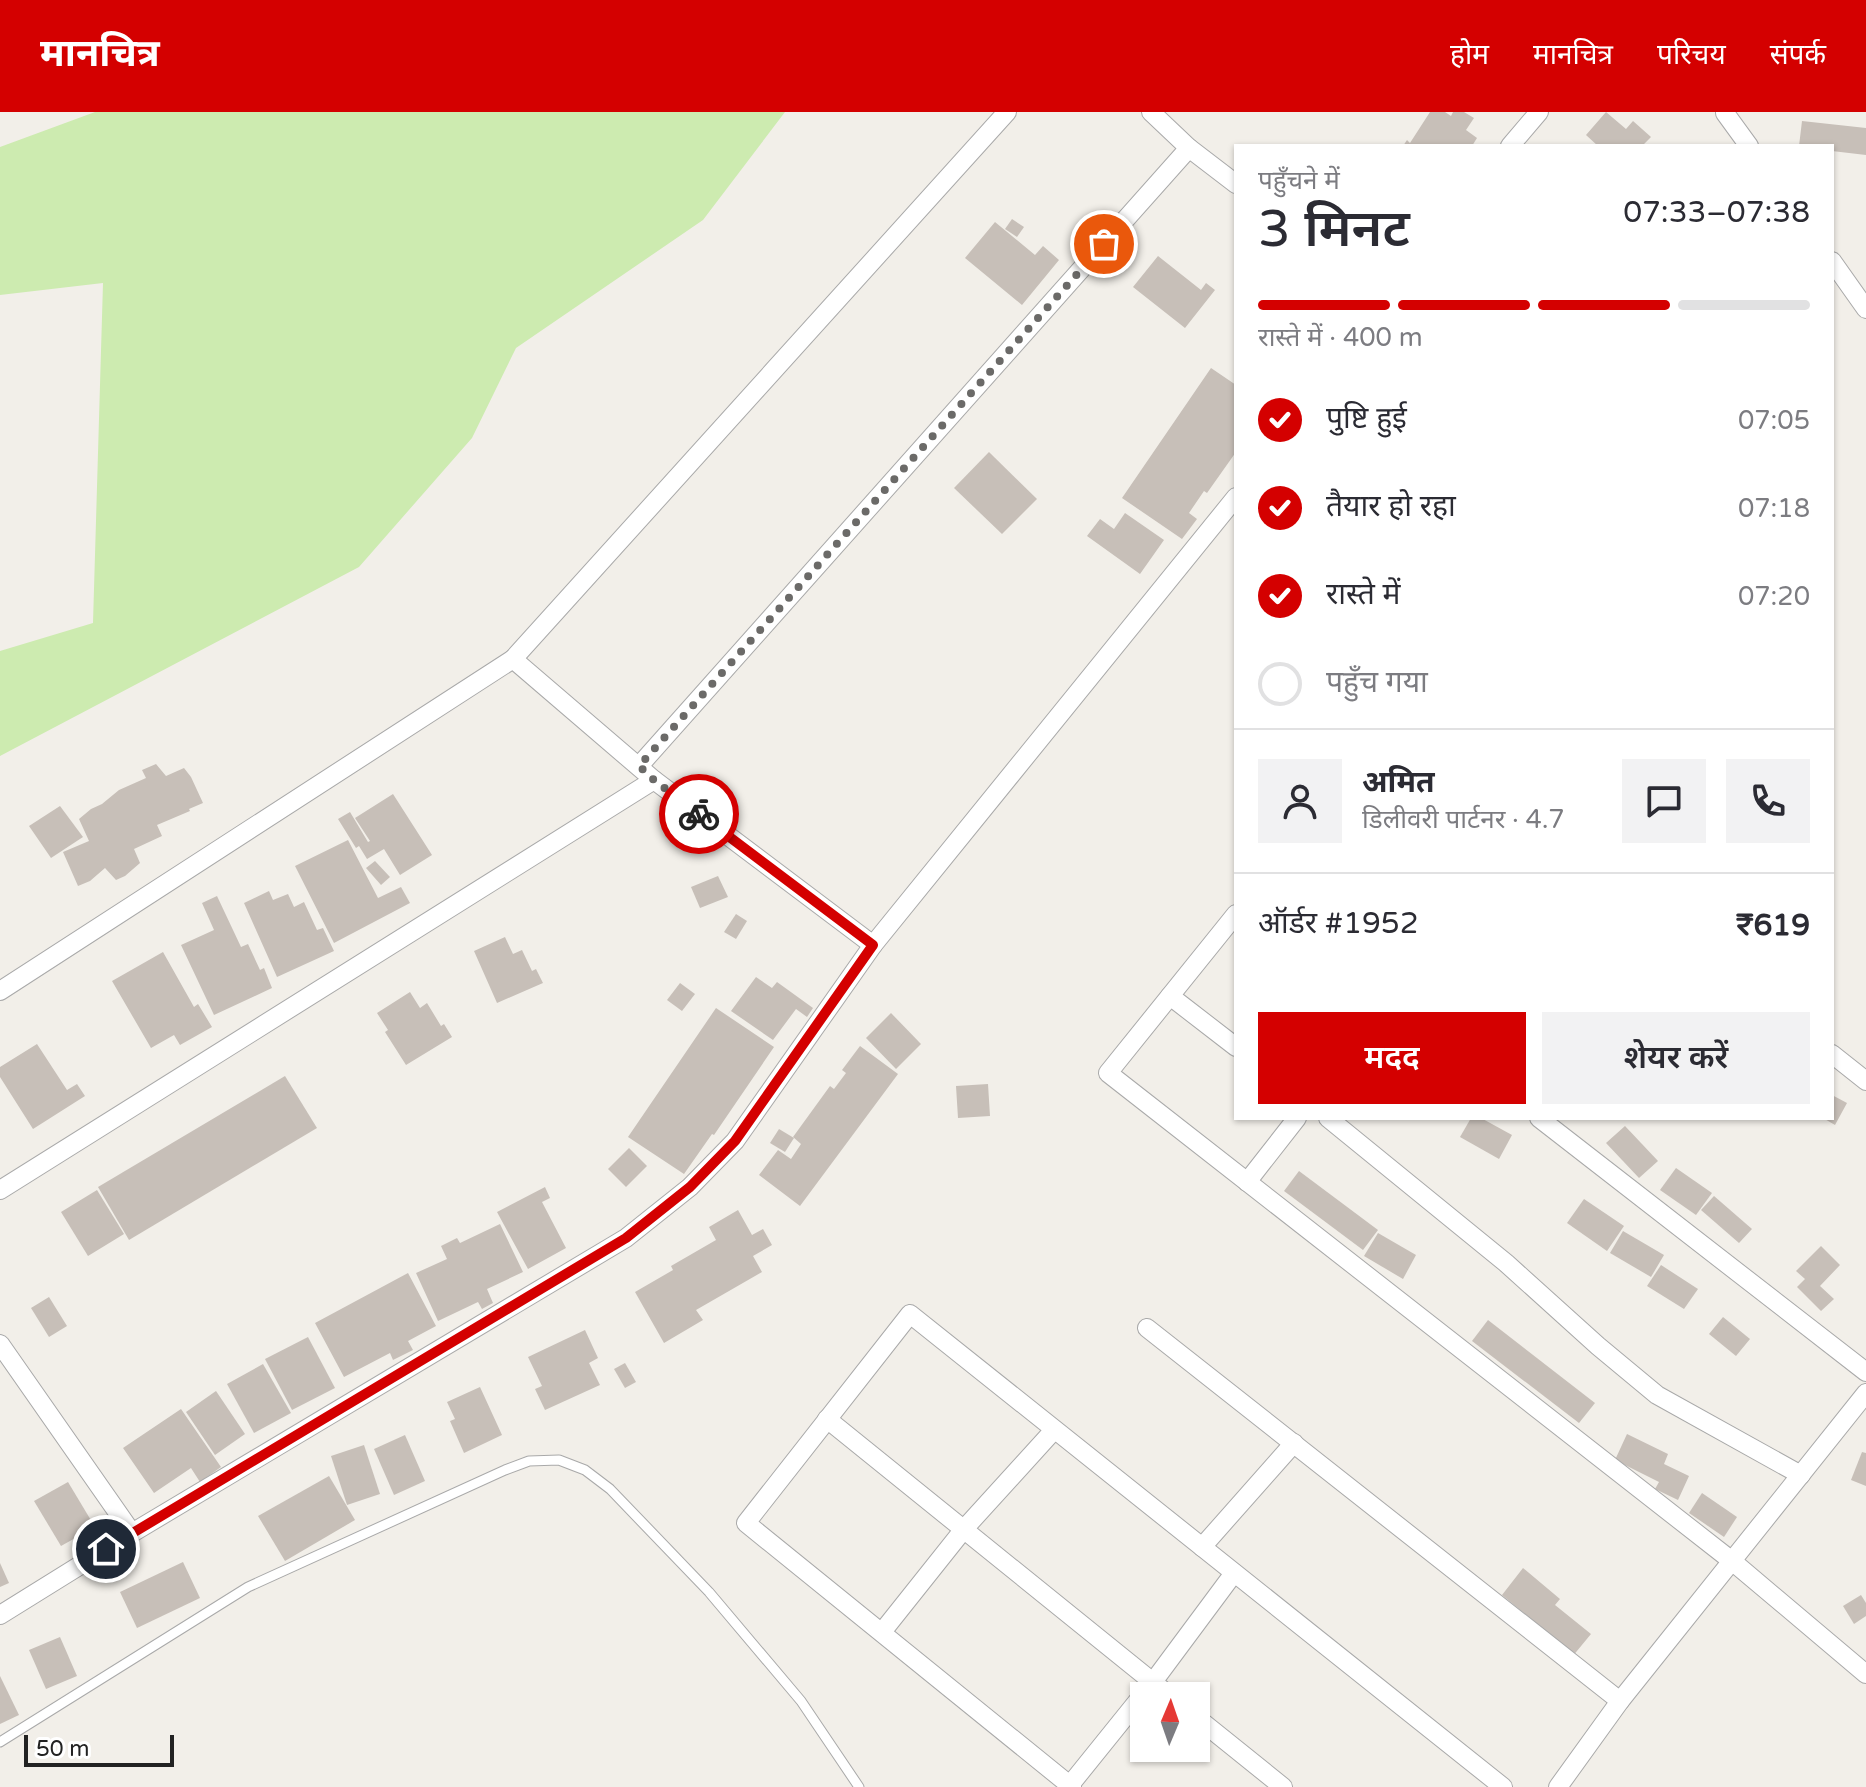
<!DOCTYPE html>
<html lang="hi">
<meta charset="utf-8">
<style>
:root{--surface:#fff;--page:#f2f2f3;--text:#2b2b33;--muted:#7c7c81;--line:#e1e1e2;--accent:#d40000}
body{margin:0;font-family:"Varela Round","Noto Sans Devanagari",sans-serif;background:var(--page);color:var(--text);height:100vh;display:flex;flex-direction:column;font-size:30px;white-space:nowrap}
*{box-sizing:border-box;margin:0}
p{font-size:26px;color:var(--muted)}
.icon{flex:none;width:44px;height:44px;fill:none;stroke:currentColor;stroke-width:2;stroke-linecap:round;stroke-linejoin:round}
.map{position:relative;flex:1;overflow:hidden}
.panel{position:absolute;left:1234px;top:32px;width:600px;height:976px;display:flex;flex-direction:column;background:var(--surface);border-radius:0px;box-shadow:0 2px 6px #0004}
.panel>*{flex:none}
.needle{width:52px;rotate:2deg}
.controls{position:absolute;left:1130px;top:1570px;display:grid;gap:16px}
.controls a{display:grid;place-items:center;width:80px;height:80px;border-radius:0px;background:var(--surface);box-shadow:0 2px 6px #0004;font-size:40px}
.scale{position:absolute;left:24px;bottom:20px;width:150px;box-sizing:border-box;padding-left:8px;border:4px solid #222;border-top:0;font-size:22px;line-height:28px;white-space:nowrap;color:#222;-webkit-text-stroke:6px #fff;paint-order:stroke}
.pin{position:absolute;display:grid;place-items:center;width:68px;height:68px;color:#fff;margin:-34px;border:4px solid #fff;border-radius:50%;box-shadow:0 2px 8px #0007}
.courier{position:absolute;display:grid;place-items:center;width:80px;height:80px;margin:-40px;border:6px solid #d40000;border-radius:50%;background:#fff;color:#222;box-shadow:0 2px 10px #0007}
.overview em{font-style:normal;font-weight:600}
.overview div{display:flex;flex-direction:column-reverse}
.overview{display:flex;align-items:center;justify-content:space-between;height:136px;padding:0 24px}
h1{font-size:52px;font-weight:600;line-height:60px}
.bar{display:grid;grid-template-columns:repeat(4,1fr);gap:12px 8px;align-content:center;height:96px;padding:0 24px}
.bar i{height:10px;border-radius:6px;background:var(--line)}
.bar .current{background:var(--accent)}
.bar p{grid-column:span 4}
.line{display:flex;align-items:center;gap:20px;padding:0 24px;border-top:2px solid var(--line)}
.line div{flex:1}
.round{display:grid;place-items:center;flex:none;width:84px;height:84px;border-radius:0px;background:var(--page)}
ol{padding:0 24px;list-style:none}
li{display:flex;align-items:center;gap:24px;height:88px}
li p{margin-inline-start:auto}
li .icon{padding:8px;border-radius:50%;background:var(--accent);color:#fff;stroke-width:4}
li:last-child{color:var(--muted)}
li i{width:44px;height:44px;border:4px solid var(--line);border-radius:50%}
.button{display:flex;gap:16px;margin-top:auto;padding:16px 24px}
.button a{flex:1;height:92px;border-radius:0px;background:var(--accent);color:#fff;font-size:32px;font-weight:600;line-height:92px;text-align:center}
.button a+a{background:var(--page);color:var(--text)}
header{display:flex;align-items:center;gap:48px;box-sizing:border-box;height:112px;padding:0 40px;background:var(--accent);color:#fff}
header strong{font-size:38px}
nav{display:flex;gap:44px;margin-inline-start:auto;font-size:28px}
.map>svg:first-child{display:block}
</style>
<header>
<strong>मानचित्र</strong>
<nav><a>होम</a><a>मानचित्र</a><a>परिचय</a><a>संपर्क</a></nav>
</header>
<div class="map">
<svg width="1866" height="1675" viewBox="0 0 1866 1675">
<rect width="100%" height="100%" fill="#f2efe9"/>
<polygon fill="#cdebb0" points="95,0 785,0 703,108 516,236 472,326 359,455 0,644 0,539 93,511 103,171 0,183 0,35"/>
<g fill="#c7bfb8">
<polygon points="1430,0 1445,0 1451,4 1453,0 1464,0 1474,6 1466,18 1477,26 1472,34 1403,34 1407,28 1410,31"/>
<polygon points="1606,0 1626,17 1633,9 1651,25 1642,34 1598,34 1586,23"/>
<polygon points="1802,9 1866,16 1866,43 1832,39 1832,34 1799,34"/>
<polygon points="1012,107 1024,115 1017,125 1005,117"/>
<polygon points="995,110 1035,143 1043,134 1059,148 1022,193 965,146"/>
<polygon points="1158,144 1201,178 1206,171 1215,178 1185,216 1133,175"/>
<polygon points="1211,256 1236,273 1236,340 1207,381 1204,379 1189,401 1197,407 1182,427 1122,386"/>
<polygon points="989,340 1037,387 1002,422 954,376"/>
<polygon points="1125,401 1164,428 1140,462 1087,424 1100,407 1114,417"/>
<polygon points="156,652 166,664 184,656 191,665 203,691 189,697 190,699 157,713 162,724 134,737 140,751 125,764 116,768 105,756 90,769 78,774 63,740 89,729 79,707 91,697 102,692 119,678 146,666 142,658"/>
<polygon points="393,682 432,743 400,763 384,737 367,747 359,734 356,736 338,707 350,700 368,730 370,729 355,706"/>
<polygon points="60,694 83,725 51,746 29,714"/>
<polygon points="348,728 378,786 401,775 410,791 334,831 295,754"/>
<polygon points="375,749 390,765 381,773 366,756"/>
<polygon points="718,764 728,785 700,796 691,775"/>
<polygon points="269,779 273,788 288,782 294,795 304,790 317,818 323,816 334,839 277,865 244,791"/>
<polygon points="217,784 241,835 248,832 260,858 264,856 272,876 214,903 181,833 214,818 202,791"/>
<polygon points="736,802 747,809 736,827 724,820"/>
<polygon points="505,825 513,842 522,838 532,859 536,857 543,871 497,891 474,839"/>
<polygon points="163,840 194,895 198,892 212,915 180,933 174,923 151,936 112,869"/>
<polygon points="756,865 772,876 777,870 813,896 807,905 796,897 773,928 731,899"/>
<polygon points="680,871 695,882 682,899 667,888"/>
<polygon points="410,880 420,896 427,891 441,914 444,912 452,925 406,953 385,920 388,918 377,901"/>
<polygon points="716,896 774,935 714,1023 712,1022 684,1062 628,1025"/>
<polygon points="891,901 921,932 896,957 866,926"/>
<polygon points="37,932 67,978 77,972 85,984 33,1017 0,965 0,955"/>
<polygon points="860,934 898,962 800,1094 759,1063 778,1038 791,1047 801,1032 793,1025 830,974 834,977 846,961 842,958"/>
<polygon points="285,964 317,1016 129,1128 98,1075"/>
<polygon points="988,972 990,1004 958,1006 956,974"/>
<polygon points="1832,983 1847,991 1835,1013 1823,1006 1832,1006"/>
<polygon points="1471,1006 1481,1006 1512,1023 1499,1047 1460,1025"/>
<polygon points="1625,1014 1658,1049 1639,1066 1606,1031"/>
<polygon points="779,1017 794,1026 785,1040 770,1031"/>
<polygon points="629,1036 647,1054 626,1075 608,1057"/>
<polygon points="1676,1056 1712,1081 1696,1103 1660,1078"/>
<polygon points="1299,1059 1378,1118 1363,1138 1284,1079"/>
<polygon points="545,1075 550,1086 542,1090 566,1136 528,1157 497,1100"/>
<polygon points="97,1078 124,1122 88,1144 61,1100"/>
<polygon points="1714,1084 1752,1117 1739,1131 1701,1098"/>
<polygon points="1584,1087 1624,1114 1607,1139 1567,1111"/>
<polygon points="738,1098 752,1123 763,1117 772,1133 753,1144 762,1160 696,1198 703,1208 664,1231 635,1180 673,1158 671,1154 716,1128 709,1115"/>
<polygon points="500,1112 523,1160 487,1177 493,1191 482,1197 478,1190 438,1209 416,1161 447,1147 441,1134 457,1126 460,1131"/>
<polygon points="1623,1119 1664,1143 1651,1165 1610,1141"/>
<polygon points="1378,1121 1416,1143 1403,1167 1364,1144"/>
<polygon points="1821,1134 1840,1153 1820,1174 1834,1187 1821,1199 1797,1175 1805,1167 1796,1159"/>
<polygon points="1661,1153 1698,1177 1684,1197 1647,1174"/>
<polygon points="408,1161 436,1214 408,1229 413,1238 393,1248 390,1241 344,1265 315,1211"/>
<polygon points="49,1185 67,1214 49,1225 31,1196"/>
<polygon points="1723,1205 1750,1227 1736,1244 1709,1222"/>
<polygon points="1488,1208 1595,1291 1579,1311 1472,1229"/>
<polygon points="585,1218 598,1246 589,1251 600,1273 545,1298 535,1277 542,1274 528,1245"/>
<polygon points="308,1225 335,1276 292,1298 265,1247"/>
<polygon points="625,1251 636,1270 625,1276 614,1257"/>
<polygon points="263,1252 291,1301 254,1321 227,1272"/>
<polygon points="480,1275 502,1323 464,1341 450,1309 455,1307 447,1290"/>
<polygon points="216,1279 245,1322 215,1343 186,1300"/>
<polygon points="181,1297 221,1355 200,1370 191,1356 154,1381 123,1336"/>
<polygon points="1627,1322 1668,1342 1664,1352 1689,1364 1678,1388 1655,1377 1659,1370 1615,1348"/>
<polygon points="405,1323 425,1369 394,1383 374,1337"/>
<polygon points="364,1333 380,1382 347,1393 331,1344"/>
<polygon points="1862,1340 1866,1341 1866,1374 1851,1368"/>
<polygon points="329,1364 355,1408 285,1449 258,1404"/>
<polygon points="68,1370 95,1415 61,1434 34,1389"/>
<polygon points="1702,1381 1737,1405 1724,1425 1689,1401"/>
<polygon points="183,1450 200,1486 137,1516 120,1480"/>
<polygon points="0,1451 9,1471 0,1475"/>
<polygon points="1523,1456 1560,1487 1555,1493 1591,1522 1572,1545 1539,1518 1541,1515 1502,1483"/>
<polygon points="1861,1483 1866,1491 1866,1504 1854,1512 1843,1494"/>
<polygon points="60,1525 77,1564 46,1577 29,1538"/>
<polygon points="0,1564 19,1603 0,1612"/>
</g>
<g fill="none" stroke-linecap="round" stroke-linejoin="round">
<defs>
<polyline id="lane" points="0,1630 248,1475 505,1358 529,1349 559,1348 585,1358 610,1377 709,1480 801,1589 859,1675"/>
<g id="street">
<polyline points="1151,0 1189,36 1236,72"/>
<polyline points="1726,0 1725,1 1749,34"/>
<polyline points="1510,34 1539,0"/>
<polyline points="1832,149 1866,197"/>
<polyline points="513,547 1007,0"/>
<polyline points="639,654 1189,36"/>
<polyline points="1236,802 1108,961 1732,1449 1866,1562"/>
<polyline points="873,833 1236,385"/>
<polyline points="0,879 513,547 654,668 0,1078"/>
<polyline points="1170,884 1236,935"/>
<polyline points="1832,942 1866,969"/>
<polyline points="1328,1006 1506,1151 1598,1234 1657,1283 1801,1363"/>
<polyline points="1539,1006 1866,1260"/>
<polyline points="1247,1070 1297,1006"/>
<polyline points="1147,1216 1620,1589"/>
<polyline points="0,1232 132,1421"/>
<polyline points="827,1307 1170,1584"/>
<polyline points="1202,1435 1294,1331"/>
<polyline points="0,1503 132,1421 626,1126 690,1075 735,1029 873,833 654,668"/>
<polyline points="882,1520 964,1417 1054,1318"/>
<polyline points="1196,1605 1283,1675"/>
<polyline points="1070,1673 1153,1570 1234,1461"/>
<polyline points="1072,1675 746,1411 910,1202 1503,1675"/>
<polyline points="1558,1675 1620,1589 1866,1281"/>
</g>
</defs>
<use href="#lane" stroke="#a9a9a9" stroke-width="11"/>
<use href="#street" stroke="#a9a9a9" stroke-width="20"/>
<use href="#lane" stroke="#fff" stroke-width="9"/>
<use href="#street" stroke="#fff" stroke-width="18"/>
</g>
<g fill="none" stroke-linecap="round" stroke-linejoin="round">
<polyline stroke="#6b6a68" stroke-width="8" stroke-dasharray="0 14.4" points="699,702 654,668 639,654 1104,132"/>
<polyline stroke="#d40000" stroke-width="10" points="106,1437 626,1126 690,1075 735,1029 873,833 699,702"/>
</g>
</svg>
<div class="controls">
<a><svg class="needle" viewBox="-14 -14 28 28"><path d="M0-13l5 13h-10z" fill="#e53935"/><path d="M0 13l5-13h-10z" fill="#7c7c81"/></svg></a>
</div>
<div class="scale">50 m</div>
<div class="pin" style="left:1104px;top:132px;background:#ea580c"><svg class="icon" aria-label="bag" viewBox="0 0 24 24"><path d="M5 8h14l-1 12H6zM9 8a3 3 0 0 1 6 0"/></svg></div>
<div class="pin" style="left:106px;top:1437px;background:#1f2937"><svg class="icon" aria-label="home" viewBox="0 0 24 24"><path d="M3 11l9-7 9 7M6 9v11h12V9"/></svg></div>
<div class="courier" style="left:699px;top:702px"><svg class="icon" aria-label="bike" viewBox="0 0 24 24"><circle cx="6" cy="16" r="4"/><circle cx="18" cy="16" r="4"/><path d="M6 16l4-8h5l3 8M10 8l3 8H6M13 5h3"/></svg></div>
<section class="panel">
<div class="overview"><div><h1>3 मिनट</h1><p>पहुँचने में</p></div><em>07:33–07:38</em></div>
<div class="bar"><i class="current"></i><i class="current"></i><i class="current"></i><i></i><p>रास्ते में · 400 m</p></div>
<ol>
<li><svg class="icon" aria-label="check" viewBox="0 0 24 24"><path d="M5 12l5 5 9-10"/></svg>पुष्टि हुई<p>07:05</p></li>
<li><svg class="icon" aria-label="check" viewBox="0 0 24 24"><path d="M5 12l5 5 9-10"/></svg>तैयार हो रहा<p>07:18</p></li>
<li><svg class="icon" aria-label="check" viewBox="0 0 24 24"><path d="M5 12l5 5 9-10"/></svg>रास्ते में<p>07:20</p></li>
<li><i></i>पहुँच गया</li>
</ol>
<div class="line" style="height:144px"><a class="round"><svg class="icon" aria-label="person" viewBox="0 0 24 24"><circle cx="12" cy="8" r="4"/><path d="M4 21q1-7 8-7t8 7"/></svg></a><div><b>अमित</b><p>डिलीवरी पार्टनर · 4.7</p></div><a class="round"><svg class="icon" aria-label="chat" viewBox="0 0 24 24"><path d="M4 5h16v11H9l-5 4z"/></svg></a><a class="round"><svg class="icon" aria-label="phone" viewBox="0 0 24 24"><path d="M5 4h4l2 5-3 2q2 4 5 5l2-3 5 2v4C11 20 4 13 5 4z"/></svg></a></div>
<div class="line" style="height:104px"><div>ऑर्डर #1952</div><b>₹619</b></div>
<div class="button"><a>मदद</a><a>शेयर करें</a></div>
</section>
</div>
